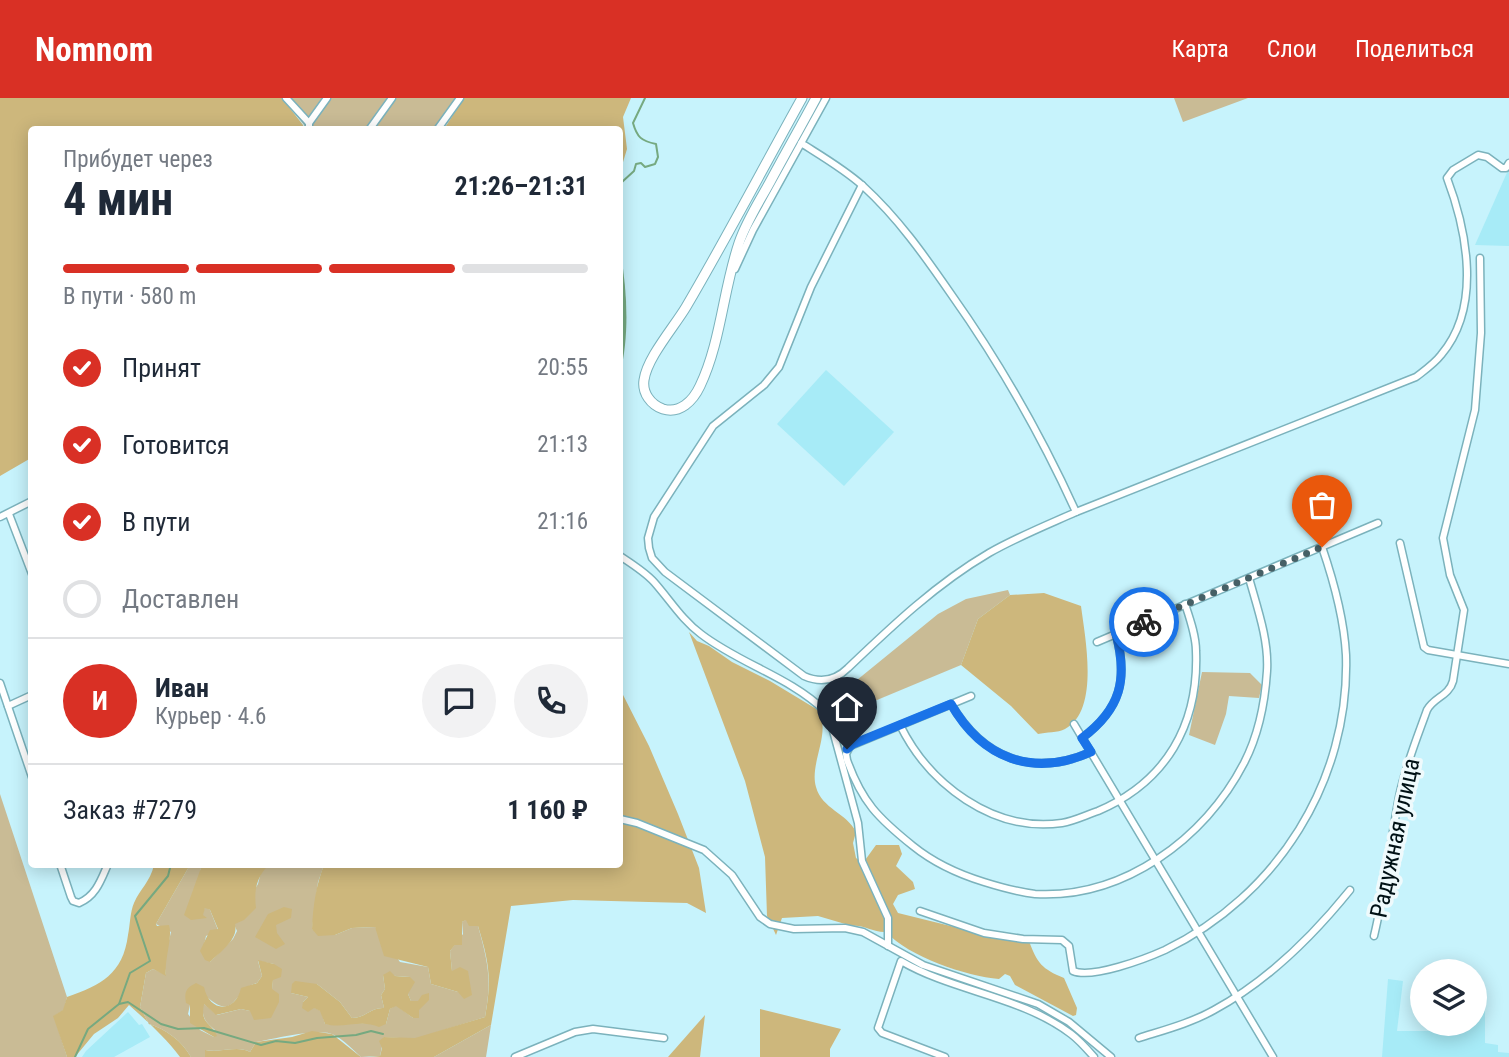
<!DOCTYPE html>
<html lang="ru">
<meta charset="utf-8">
<style>
:root{--surface:#fff;--page:#f2f2f3;--text:#1f2937;--muted:#747a83;--line:#e0e1e3;--accent:#d93025}
body{margin:0;font-family:"Roboto Condensed",sans-serif;background:var(--page);color:var(--text);height:100vh;display:flex;flex-direction:column;font-size:26px;white-space:nowrap}
*{box-sizing:border-box;margin:0}
p{font-size:23px;color:var(--muted)}
.icon{flex:none;width:38px;height:38px;fill:none;stroke:currentColor;stroke-width:2;stroke-linecap:round;stroke-linejoin:round}
.map{position:relative;flex:1;overflow:hidden}
.sheet{position:absolute;left:28px;top:28px;width:595px;height:742px;display:flex;flex-direction:column;background:var(--surface);border-radius:7px;box-shadow:0 4px 18px #0003}
.sheet>*{flex:none}
.controls{position:absolute;left:1410px;top:861px;display:grid;gap:14px}
.controls a{display:grid;place-items:center;width:77px;height:77px;border-radius:50%;background:var(--surface);box-shadow:0 4px 18px #0003;font-size:35px}
.pin{position:absolute;display:grid;place-items:center;width:60px;height:60px;color:#fff;margin:-72px -30px;border-radius:50% 50% 50% 0;rotate:-45deg;box-shadow:0 0 7px #0007}
.pin .icon{rotate:45deg}
.courier{position:absolute;display:grid;place-items:center;width:70px;height:70px;margin:-35px;border:5px solid #1a73e8;border-radius:50%;background:#fff;color:#222;box-shadow:0 2px 9px #0007}
.overview em{font-style:normal;font-weight:700}
.overview div{display:flex;flex-direction:column-reverse}
.overview{display:flex;align-items:center;justify-content:space-between;height:119px;padding:0 35px}
h1{font-size:46px;font-weight:700;line-height:52px}
.bar{display:grid;grid-template-columns:repeat(4,1fr);gap:10px 7px;align-content:center;height:84px;padding:0 35px}
.bar i{height:9px;border-radius:5px;background:var(--line)}
.bar .active{background:var(--accent)}
.bar p{grid-column:span 4}
.line{display:flex;align-items:center;gap:18px;padding:0 35px;border-top:2px solid var(--line)}
.line div{flex:1}
.round{display:grid;place-items:center;flex:none;width:74px;height:74px;border-radius:37px;background:var(--page)}
ol{padding:0 35px;list-style:none}
li{display:flex;align-items:center;gap:21px;height:77px}
li p{margin-inline-start:auto}
li .icon{padding:7px;border-radius:50%;background:var(--accent);color:#fff;stroke-width:4}
li:last-child{color:var(--muted)}
li i{width:38px;height:38px;border:4px solid var(--line);border-radius:50%}
header{display:flex;align-items:center;gap:42px;box-sizing:border-box;height:98px;padding:0 35px;background:var(--accent);color:#fff}
header strong{font-size:33px}
nav{display:flex;gap:38px;margin-inline-start:auto;font-size:24px}
.map>svg:first-child{display:block}
</style>
<header>
<strong>Nomnom</strong>
<nav><a>Карта</a><a>Слои</a><a>Поделиться</a></nav>
</header>
<div class="map">
<svg width="1509" height="959" viewBox="0 0 1509 959">
<rect width="100%" height="100%" fill="#c7f3fc"/>
<g fill="#a7ebf7">
<polygon points="1509,70 1509,148 1475,147"/>
<polygon points="826,272 894,334 844,388 777,326"/>
<polygon points="1388,881 1403,883 1397,933 1443,933 1444,926 1475,926 1475,913 1485,913 1485,945 1498,947 1498,954 1509,955 1509,959 1382,959"/>
<polygon points="128,914 139,927 142,926 150,939 114,959 82,959 86,953"/>
</g>
<g fill="#c9bb95" fill-rule="evenodd">
<polygon points="283,0 461,0 441,32 305,31 304,27"/>
<polygon points="1174,0 1248,0 1183,24"/>
<polygon points="1008,492 1010,497 978,521 961,567 841,617 830,604 938,516 966,501"/>
<polygon points="1202,574 1250,575 1262,587 1259,600 1229,598 1226,616 1215,647 1189,637"/>
<polygon points="0,696 67,899 64,912 54,918 67,959 0,959"/>
<path d="M269 766 324 767 318 784 312 831 335 837 352 830 375 829 400 864 428 869 431 886 458 894 452 873 450 853 463 836 462 824 467 821 478 828C488 864 492 881 485 919L415 941 384 939 380 958 361 959C353 952 344 942 334 937 320 929 274 941 256 944L250 954C238 947 220 955 206 952L205 959H191C182 943 166 931 149 926L140 909 146 875 153 871 166 877 164 863 171 834 156 826 190 767H202L200 773 202 817 205 809 210 812 218 832 206 838 204 847 210 864 233 841 237 833 234 826 258 786 261 774ZM258 863 274 866 272 891 250 913 241 911 217 917 203 905C202 919 204 923 215 932L214 939 200 932 188 916 190 907 206 898C237 926 232 890 257 885L262 878ZM383 877 410 879 408 896 411 903 423 906 418 912 419 919 413 920 396 907 390 911 386 926C373 926 361 925 349 925 340 926 334 927 325 926L321 913 303 904 308 899 291 895 317 886 340 904 352 920C365 920 371 909 384 910L381 897 385 891Z"/>
<polygon points="491,927 486,959 434,959"/>
</g>
<g fill="#cdb77c">
<polygon points="0,0 282,0 303,27 304,31 32,32 31,360 0,378"/>
<polygon points="464,0 631,0 623,19 627,51 620,74 620,32 444,31"/>
<path d="M1044 495 1081 508C1085 540 1100 612 1065 631 1058 635 1046 634 1038 636L1011 608 961 567 978 521 1010 497Z"/>
<path d="M689 534 697 543 709 548 732 564 770 583 818 612C832 635 809 665 816 689 822 711 847 715 856 734L853 745 856 760 863 765 876 747H899L902 756 896 768 913 784 915 791 898 797 893 806 898 815 999 840 1029 843C1037 865 1042 871 1064 880L1077 910 1076 917 1073 918 1015 887 1010 878 1005 876 999 881C966 878 909 859 886 834 874 835 863 826 852 828L818 818 782 820 776 837 767 818 765 759 745 683Z"/>
<path d="M620 591 649 648 678 716 699 770 706 815 687 805 573 802 511 808 491 927 434 959H369L380 958 382 950 379 943 384 939 415 940 485 919C492 881 489 864 478 828H469L466 822 462 824V847H455L450 853 452 873 460 869 468 873 472 897 464 901 458 894 431 886 428 869 384 858 375 829 352 830 335 837 318 838 312 831C313 808 316 787 324 767L620 766Z"/>
<path d="M154 767H190L156 826 157 828 169 827C173 840 164 860 166 878L153 871 146 875 140 909 149 926C166 931 182 943 191 959H180C165 939 147 923 129 907L118 920 94 936 75 959H67L53 918 63 912 67 899C101 887 123 876 128 837 130 828 130 814 134 805 140 791 150 784 154 767Z"/>
<path d="M202 767H269C256 779 254 793 256 810L244 822 235 826C239 841 220 854 210 864L205 862 200 853 210 832 218 831 210 812 205 810 203 817 207 820 191 822 184 817Z"/>
<polygon points="284,809 292,811 291,820 276,827 277,835 285,846 276,851 255,839 268,816"/>
<path d="M258 862 274 866 282 871 281 879 273 882 272 891 279 896V904L271 920 254 922 250 913 241 911 216 917 204 906C200 927 211 923 217 938L214 939 190 925V907L186 905C184 894 186 890 196 885L204 889C209 914 235 916 241 890L257 885 262 878Z"/>
<path d="M390 873 395 878 410 879 415 884 408 896 411 903H418L422 897 429 895V902L419 912V920H413L396 908 390 911 386 926 379 929C361 921 343 931 325 926L320 913 314 910 308 914 302 910 303 904 308 899 291 895 292 886 295 883 317 886 340 904 352 920C365 920 371 909 384 910L381 897 385 891 383 877Z"/>
<polygon points="760,911 841,931 830,951 830,959 760,959"/>
<polygon points="705,917 700,959 668,959"/>
<path d="M312 933 332 936 361 959H205V952C220 955 238 947 250 954L256 944 292 939Z"/>
</g>
<path fill="#76a980" d="M620 151C627 192 630 235 620 276Z"/>
<g fill="none" stroke-linecap="round" stroke-linejoin="round">
<g stroke="#76a980" stroke-width="2">
<path d="M622 84 634 73 636 66 641 65 645 69 655 66 658 59 656 46C641 43 637 39 633 25L645 0"/>
<polyline points="119,906 128,904 161,926 178,931 204,930 261,947 276,943 295,945 317,940 356,937 371,933 383,936"/>
<polyline points="75,959 88,931 119,906 130,875 150,863 135,818 168,778 171,766"/>
</g>
<defs>
<g id="street">
<polyline points="286,0 309,25"/>
<polyline points="309,32 309,25 327,0"/>
<polyline points="369,32 392,0"/>
<polyline points="437,32 460,0"/>
<path d="M801 45C823 59 844 71 863 88 898 120 924 157 951 196 1000 265 1041 337 1076 414"/>
<path d="M862 87 811 189 779 269 764 287 713 328 654 419 648 440 649 450 652 460 665 474 804 578C820 585 835 583 848 570 892 528 936 486 989 455 1017 439 1047 427 1076 414L1416 279C1425 272 1434 266 1441 257 1482 209 1467 133 1447 80L1453 72 1478 57 1487 59 1502 70H1506L1509 65"/>
<polyline points="735,171 753,132 826,0"/>
<polyline points="9,416 32,476"/>
<polyline points="0,419 32,403"/>
<polyline points="1400,445 1424,549 1428,552 1509,566"/>
<path d="M620 458C632 466 645 474 654 484 670 502 682 522 701 536 740 566 790 579 825 613L829 618 858 725 862 763 888 820V848"/>
<polyline points="1097,544 1378,425"/>
<polyline points="0,585 32,679"/>
<path d="M971 598 850 648 846 656 847 662C862 704 878 720 913 748 934 765 958 776 984 784 1000 789 1018 794 1035 796 1123 801 1205 741 1244 665 1258 638 1265 604 1267 573 1269 542 1257 509 1249 480"/>
<path d="M951 606C983 660 1032 680 1091 654"/>
<polyline points="8,608 32,597"/>
<polyline points="1074,626 1273,959"/>
<path d="M900 627C929 686 993 735 1062 725 1074 723 1086 717 1098 713 1166 684 1199 627 1196 553 1196 538 1190 521 1185 506"/>
<path d="M1082 640C1121 611 1128 581 1116 536"/>
<polyline points="620,721 637,725 704,752 732,777 760,819 770,826 794,831 845,830 863,834 923,867 1038,906 1069,924 1111,959"/>
<path d="M60 766 71 799 73 803 79 805C96 798 101 782 108 766"/>
<path d="M920 813 984 835 1023 841 1062 842 1069 848 1073 873C1092 881 1145 861 1165 852 1277 798 1350 683 1346 557 1344 520 1334 484 1322 449"/>
<path d="M1374 838C1385 792 1390 746 1399 699 1405 669 1417 640 1427 612 1434 599 1449 598 1453 583L1464 512 1450 477 1443 440 1475 312 1481 235 1480 160"/>
<path d="M1139 940C1164 932 1191 925 1214 912 1268 883 1312 839 1350 792"/>
<polyline points="515,959 575,934 593,931 664,940"/>
<path d="M945 959 882 935 878 930 901 863C954 894 1021 898 1071 936 1079 942 1087 951 1094 959"/>
</g>
<path id="secondary" d="M802 0C763 70 726 141 686 209 674 229 647 260 644 282 642 295 651 307 663 311 680 316 693 303 700 288 721 244 723 192 739 145 746 124 759 104 770 84 785 56 801 28 816 0"/>
</defs>
<use href="#street" stroke="#7bb2bc" stroke-width="9"/>
<use href="#secondary" stroke="#7bb2bc" stroke-width="11"/>
<use href="#street" stroke="#fff" stroke-width="6"/>
<use href="#secondary" stroke="#fff" stroke-width="9"/>
</g>
<g fill="none" stroke-linecap="round" stroke-linejoin="round">
<polyline stroke="#466066" stroke-width="7" stroke-dasharray="0 12.6" points="1144,524 1322,449"/>
<path stroke="#1a73e8" stroke-width="9" d="M847 651 853 646 951 606C982 660 1032 680 1091 654L1082 640C1121 611 1128 581 1116 536L1144 524"/>
</g>
<g text-anchor="middle" stroke-width="7" stroke-linejoin="round" paint-order="stroke">
<g font-size="24" fill="#001115" stroke="#effafc">
<text transform="translate(1395 740) rotate(-78)" y="8">Радужная улица</text>
</g>
</g>
</svg>
<div class="controls">
<a><svg class="icon" aria-label="layers" viewBox="0 0 24 24"><path d="M12 4l9 5-9 5-9-5zM3 14l9 5 9-5"/></svg></a>
</div>
<div class="pin" style="left:1322px;top:449px;background:#ea580c"><svg class="icon" aria-label="bag" viewBox="0 0 24 24"><path d="M5 8h14l-1 12H6zM9 8a3 3 0 0 1 6 0"/></svg></div>
<div class="pin" style="left:847px;top:651px;background:#1f2937"><svg class="icon" aria-label="home" viewBox="0 0 24 24"><path d="M3 11l9-7 9 7M6 9v11h12V9"/></svg></div>
<div class="courier" style="left:1144px;top:524px"><svg class="icon" aria-label="bike" viewBox="0 0 24 24"><circle cx="6" cy="16" r="4"/><circle cx="18" cy="16" r="4"/><path d="M6 16l4-8h5l3 8M10 8l3 8H6M13 5h3"/></svg></div>
<section class="sheet">
<div class="overview"><div><h1>4 мин</h1><p>Прибудет через</p></div><em>21:26–21:31</em></div>
<div class="bar"><i class="active"></i><i class="active"></i><i class="active"></i><i></i><p>В пути · 580 m</p></div>
<ol>
<li><svg class="icon" aria-label="check" viewBox="0 0 24 24"><path d="M5 12l5 5 9-10"/></svg>Принят<p>20:55</p></li>
<li><svg class="icon" aria-label="check" viewBox="0 0 24 24"><path d="M5 12l5 5 9-10"/></svg>Готовится<p>21:13</p></li>
<li><svg class="icon" aria-label="check" viewBox="0 0 24 24"><path d="M5 12l5 5 9-10"/></svg>В пути<p>21:16</p></li>
<li><i></i>Доставлен</li>
</ol>
<div class="line" style="height:126px"><b class="round" style="background:var(--accent);color:#fff">И</b><div><b>Иван</b><p>Курьер · 4.6</p></div><a class="round"><svg class="icon" aria-label="chat" viewBox="0 0 24 24"><path d="M4 5h16v11H9l-5 4z"/></svg></a><a class="round"><svg class="icon" aria-label="phone" viewBox="0 0 24 24"><path d="M5 4h4l2 5-3 2q2 4 5 5l2-3 5 2v4C11 20 4 13 5 4z"/></svg></a></div>
<div class="line" style="height:91px"><div>Заказ #7279</div><b>1 160 ₽</b></div>
</section>
</div>
